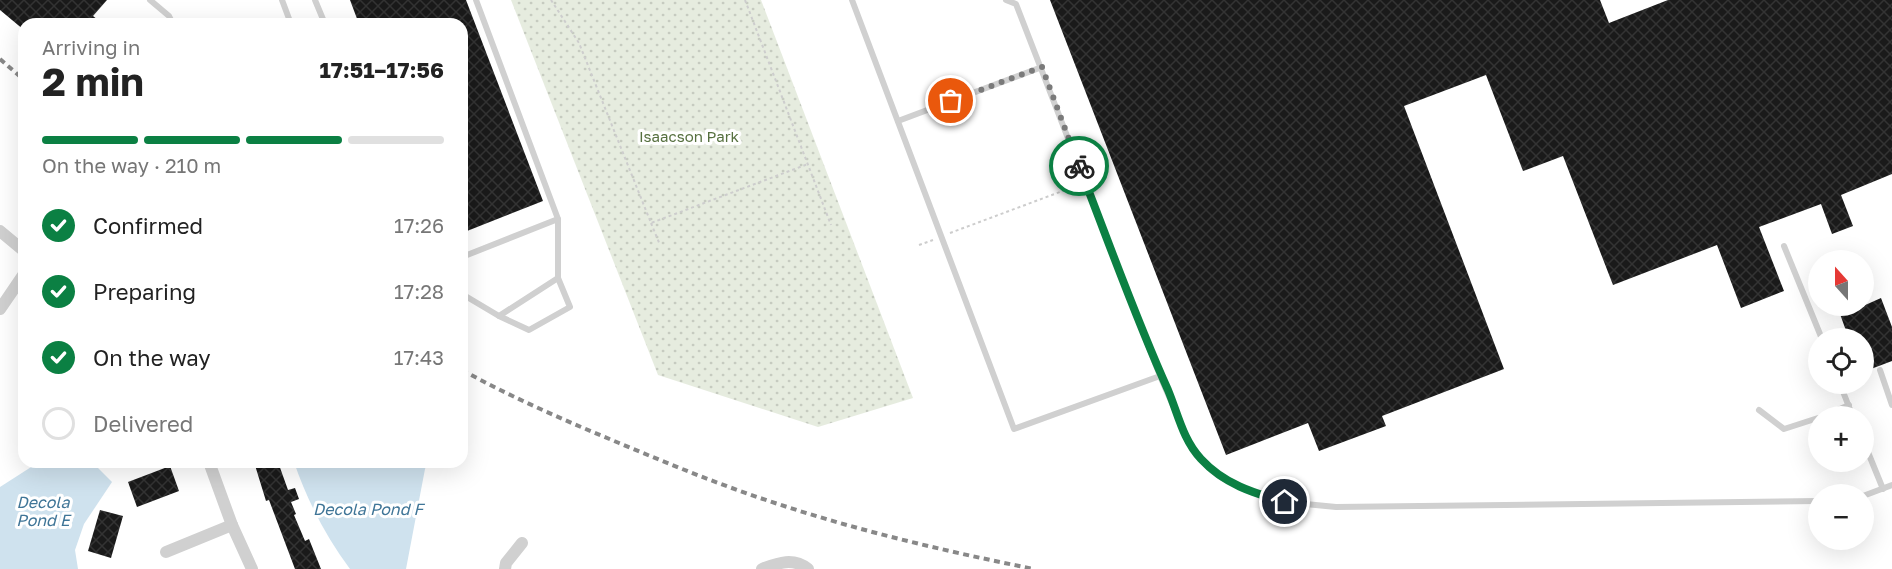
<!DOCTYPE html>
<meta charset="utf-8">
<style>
:root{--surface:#fff;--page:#f6f6f6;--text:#222;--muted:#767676;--line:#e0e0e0;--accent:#0b8043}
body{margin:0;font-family:"Golos Text",sans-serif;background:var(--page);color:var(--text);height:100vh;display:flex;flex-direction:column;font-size:22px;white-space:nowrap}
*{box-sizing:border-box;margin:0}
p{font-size:20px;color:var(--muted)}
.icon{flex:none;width:33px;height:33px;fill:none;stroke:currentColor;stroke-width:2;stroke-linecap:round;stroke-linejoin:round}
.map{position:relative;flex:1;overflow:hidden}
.sheet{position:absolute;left:18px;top:18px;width:450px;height:450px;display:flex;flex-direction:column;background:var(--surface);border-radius:18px;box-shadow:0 6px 24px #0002}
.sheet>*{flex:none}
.needle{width:39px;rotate:339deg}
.fabs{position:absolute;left:1808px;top:250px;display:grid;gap:12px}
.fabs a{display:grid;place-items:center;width:66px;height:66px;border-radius:50%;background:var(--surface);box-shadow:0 6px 24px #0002;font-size:30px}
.pin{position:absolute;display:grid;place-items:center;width:51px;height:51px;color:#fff;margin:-26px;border:3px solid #fff;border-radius:50%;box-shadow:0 2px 6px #0007}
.courier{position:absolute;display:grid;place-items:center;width:60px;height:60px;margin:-30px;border:4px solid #0b8043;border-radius:50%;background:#fff;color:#222;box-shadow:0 2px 8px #0007}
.summary em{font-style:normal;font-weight:700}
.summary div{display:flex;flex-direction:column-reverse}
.summary{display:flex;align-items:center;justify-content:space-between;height:102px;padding:0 24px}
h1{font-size:39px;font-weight:700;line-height:45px}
.bar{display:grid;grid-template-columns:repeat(4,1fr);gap:9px 6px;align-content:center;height:72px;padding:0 24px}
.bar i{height:8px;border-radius:4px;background:var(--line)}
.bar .active{background:var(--accent)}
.bar p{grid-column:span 4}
ol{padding:0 24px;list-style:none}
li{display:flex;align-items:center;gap:18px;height:66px}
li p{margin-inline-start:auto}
li .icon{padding:6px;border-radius:50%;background:var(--accent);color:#fff;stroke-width:4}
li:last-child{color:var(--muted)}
li i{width:33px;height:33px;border:3px solid var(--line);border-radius:50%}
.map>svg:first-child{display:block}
</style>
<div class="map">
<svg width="1892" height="569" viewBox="0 0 1892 569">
<defs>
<pattern id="park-dots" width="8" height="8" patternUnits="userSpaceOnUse" patternTransform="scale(1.5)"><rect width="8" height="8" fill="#e6ecdf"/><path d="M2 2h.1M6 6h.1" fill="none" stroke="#c6cbc0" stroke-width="1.8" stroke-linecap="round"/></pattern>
<pattern id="building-cross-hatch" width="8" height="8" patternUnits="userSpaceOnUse" patternTransform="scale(1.5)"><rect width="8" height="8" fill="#1a1a1a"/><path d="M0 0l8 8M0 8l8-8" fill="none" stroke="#333"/></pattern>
</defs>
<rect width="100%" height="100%" fill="#fff"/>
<polygon fill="url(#park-dots)" points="511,0 761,0 913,398 818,427 658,375"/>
<g fill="#cfe2ee">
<polygon points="39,462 92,462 112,482 84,524 75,550 78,569 0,569 0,487"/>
<path d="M294 462H428L425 469 406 569H350C326 537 307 500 294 462Z"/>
</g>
<g fill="url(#building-cross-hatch)">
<polygon points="0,0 107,0 93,16 103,24 24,24 24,30 0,10"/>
<polygon points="350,0 466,0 543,201 462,233 462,24 359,24"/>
<polygon points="1050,0 1600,0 1609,23 1668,0 1892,0 1892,174 1841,195 1853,226 1832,234 1821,204 1759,227 1784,291 1741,308 1717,245 1613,285 1563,156 1523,171 1486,75 1404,106 1504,369 1382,416 1386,426 1319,451 1308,423 1226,455"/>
<polygon points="1881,298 1892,327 1892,361 1863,372 1863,339 1849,339 1840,314 1863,306"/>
<polygon points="254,462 278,462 288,490 295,488 299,499 291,502 296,514 294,515 305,541 309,539 321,569 295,569 269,500 266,501"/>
<polygon points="170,466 179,491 137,507 128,482"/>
<polygon points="100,510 123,516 111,558 88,551"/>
</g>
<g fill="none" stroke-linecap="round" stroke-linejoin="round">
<g stroke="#cdcdcd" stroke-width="2" stroke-dasharray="3 3" stroke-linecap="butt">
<polyline points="551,0 579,43 651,223 808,164"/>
<polyline points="745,0 831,225"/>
<polyline points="651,223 660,245"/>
<polyline points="950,233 1076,186"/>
<polyline points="919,245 933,240"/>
</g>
<g stroke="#d0d0d0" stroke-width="6">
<polyline points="150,0 169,16 173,24"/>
<polyline points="282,0 291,24"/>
<polyline points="315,0 325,24"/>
<polyline points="852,0 1014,429 1160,376"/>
<polyline points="1006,0 1016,4 1160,376 1192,449 1211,470 1222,478 1251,492 1285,502 1336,507 1818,501"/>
<polyline points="898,121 1042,67"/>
<polyline points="1784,246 1822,339"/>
<polyline points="462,257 558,219"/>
<polyline points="462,294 499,316 558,278 558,219 476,0"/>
<polyline points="499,316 529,330 570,307 558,278"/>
<polyline points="1880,370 1892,405"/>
<polyline points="1840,384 1853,417"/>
<polyline points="1759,410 1784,429 1818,418"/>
<polyline points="1822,417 1849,405"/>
<polyline points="1863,440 1883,489"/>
<polyline points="1863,496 1892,485"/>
</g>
<g stroke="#d0d0d0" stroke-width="12">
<polyline points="0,231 24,251"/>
<polyline points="0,309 24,274"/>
<polyline points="209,462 232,525 252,569"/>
<polyline points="166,552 232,525"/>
<polyline points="505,569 506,563 522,543"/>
<path d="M762 569C778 563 793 557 808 569"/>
</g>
<g stroke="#888" stroke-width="4" stroke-dasharray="6 4.5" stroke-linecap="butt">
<polyline points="0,59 24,80"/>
<path d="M462 370C513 398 566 421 619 443 669 464 718 484 769 501 855 530 944 551 1034 569"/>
</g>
</g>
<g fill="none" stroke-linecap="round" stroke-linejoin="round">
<polyline stroke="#7a7a7a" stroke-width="6" stroke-dasharray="0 10.8" points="951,101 1042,67 1079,166"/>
<path stroke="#0b8043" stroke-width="8" d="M1079 166C1108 240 1135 317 1168 390 1178 414 1183 440 1201 459 1224 484 1253 493 1285 502"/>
</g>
<g text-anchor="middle" stroke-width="6" stroke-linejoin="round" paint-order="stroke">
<g font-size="15" fill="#56703f" stroke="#fff">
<text x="689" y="142">Isaacson Park</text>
</g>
<g font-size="16" font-style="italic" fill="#3f7597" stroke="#fff">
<text x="43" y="508">Decola<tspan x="43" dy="18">Pond E</tspan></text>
<text x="368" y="515">Decola Pond F</text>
</g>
</g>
</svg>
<div class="fabs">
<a><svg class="needle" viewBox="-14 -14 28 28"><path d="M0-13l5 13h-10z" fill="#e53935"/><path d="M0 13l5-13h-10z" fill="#767676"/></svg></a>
<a><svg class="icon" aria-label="locate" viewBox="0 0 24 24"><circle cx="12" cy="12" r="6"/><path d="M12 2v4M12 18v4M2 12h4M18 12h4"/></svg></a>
<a>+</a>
<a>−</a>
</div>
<div class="pin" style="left:951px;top:101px;background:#ea580c"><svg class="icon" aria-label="bag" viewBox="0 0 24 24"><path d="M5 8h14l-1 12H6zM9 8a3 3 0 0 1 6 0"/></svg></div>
<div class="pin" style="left:1285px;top:502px;background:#1f2937"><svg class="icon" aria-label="home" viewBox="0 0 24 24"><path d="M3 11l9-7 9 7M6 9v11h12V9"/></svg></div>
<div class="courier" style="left:1079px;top:166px"><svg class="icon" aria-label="bike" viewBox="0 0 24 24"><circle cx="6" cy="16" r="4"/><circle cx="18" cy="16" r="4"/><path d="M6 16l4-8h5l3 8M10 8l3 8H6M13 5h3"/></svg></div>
<section class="sheet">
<div class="summary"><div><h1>2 min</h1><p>Arriving in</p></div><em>17:51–17:56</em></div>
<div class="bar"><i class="active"></i><i class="active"></i><i class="active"></i><i></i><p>On the way · 210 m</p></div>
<ol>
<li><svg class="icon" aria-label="check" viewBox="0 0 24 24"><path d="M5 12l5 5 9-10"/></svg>Confirmed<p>17:26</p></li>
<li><svg class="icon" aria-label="check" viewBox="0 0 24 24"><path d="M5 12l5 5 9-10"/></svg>Preparing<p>17:28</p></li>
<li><svg class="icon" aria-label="check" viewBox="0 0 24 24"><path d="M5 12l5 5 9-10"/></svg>On the way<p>17:43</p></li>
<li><i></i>Delivered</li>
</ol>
</section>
</div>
